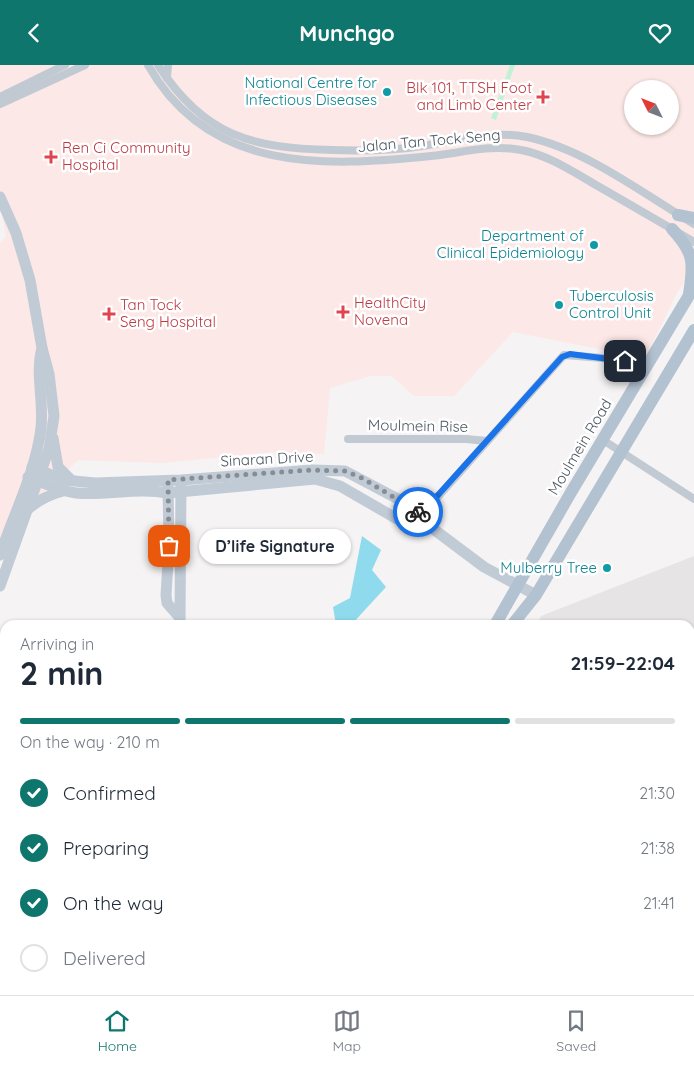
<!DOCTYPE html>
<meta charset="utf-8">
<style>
:root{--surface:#fff;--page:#f2f2f3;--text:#1f2937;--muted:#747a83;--line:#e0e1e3;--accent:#0f766e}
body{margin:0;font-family:Quicksand,sans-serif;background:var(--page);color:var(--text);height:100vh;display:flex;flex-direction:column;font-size:19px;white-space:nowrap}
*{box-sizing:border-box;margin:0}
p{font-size:16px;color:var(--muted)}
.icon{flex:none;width:28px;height:28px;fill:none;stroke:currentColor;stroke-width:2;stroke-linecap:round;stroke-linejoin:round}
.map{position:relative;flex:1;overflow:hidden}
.side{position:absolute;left:0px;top:555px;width:695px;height:375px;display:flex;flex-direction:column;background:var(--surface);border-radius:15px 15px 0 0;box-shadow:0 1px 4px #0004}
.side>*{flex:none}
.needle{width:32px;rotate:312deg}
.buttons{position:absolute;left:624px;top:15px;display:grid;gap:10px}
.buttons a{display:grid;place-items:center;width:55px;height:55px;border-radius:50%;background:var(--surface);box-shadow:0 1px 4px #0004;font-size:25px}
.pin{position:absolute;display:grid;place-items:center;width:42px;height:42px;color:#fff;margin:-21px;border-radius:10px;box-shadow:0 2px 8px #0006}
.courier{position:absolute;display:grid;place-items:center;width:50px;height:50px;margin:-25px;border:4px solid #1a73e8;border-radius:50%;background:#fff;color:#222;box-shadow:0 1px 6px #0007}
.bubble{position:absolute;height:35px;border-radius:18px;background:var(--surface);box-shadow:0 1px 4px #0004;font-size:16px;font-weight:700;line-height:35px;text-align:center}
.summary em{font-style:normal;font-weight:700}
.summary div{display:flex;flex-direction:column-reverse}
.summary{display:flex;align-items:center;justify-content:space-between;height:85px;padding:0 20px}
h1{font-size:32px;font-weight:700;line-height:38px}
.bar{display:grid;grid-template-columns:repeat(4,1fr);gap:8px 5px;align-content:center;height:60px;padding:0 20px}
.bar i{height:6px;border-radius:4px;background:var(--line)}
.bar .selected{background:var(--accent)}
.bar p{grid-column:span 4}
ol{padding:0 20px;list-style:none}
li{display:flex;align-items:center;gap:15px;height:55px}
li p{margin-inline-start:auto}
li .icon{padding:5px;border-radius:50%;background:var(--accent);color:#fff;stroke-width:4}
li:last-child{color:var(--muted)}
li i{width:28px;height:28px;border:2px solid var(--line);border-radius:50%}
header{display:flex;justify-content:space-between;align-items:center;height:65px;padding:0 20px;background:var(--accent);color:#fff;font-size:22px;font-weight:700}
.menu{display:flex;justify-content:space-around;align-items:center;height:70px;border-top:1px solid var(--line);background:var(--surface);font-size:14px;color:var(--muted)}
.menu a{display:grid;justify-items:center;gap:2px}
.menu .selected{color:var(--accent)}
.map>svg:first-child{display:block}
</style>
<header><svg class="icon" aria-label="back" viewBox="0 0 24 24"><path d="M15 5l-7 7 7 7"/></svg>Munchgo<svg class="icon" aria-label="heart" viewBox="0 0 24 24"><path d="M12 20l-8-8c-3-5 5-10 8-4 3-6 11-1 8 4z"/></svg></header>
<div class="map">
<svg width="694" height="930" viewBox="0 0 694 930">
<rect width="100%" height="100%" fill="#f5f3f3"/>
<polygon fill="#fdf9ef" points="323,925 548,925 548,930 321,930"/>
<polygon fill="#e6e4e5" points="694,491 694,726 690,725 690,560 537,560 541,551"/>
<path fill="#fce8e6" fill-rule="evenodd" d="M0 0H694V202L677 228 645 293 513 267 454 331H414L392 311H370L330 323 324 389 271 387 163 398 78 395 0 472V178L6 171 0 140ZM632 24H670V61H632Z"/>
<g fill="#c3f1d5">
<polygon points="510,0 515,0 496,55 491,53"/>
<rect x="690" y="618" width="4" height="70"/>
</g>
<polygon fill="#90daee" points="362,471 381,485 372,505 386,522 351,560 336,560 333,542 350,533"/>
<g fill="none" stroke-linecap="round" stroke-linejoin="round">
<g stroke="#c1cad2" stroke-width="8">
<path d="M148 0C209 108 324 102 431 91 461 88 491 79 521 85 548 90 572 106 596 120 629 139 662 158 694 177"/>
<path d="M158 0C204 71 251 83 332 85 362 86 392 86 422 81 457 76 492 65 527 72 585 84 644 129 694 159"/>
<polyline points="167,13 168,0"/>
<polyline points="0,32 65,0"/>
<polyline points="0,39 85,0"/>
<polyline points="348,374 466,374 487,376"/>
<polyline points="603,375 694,434"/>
<polyline points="411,462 564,290 615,294 648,301"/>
<polyline points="690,737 694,738"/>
<polyline points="328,930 330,925"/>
</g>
<g stroke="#c1cbd6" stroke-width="11">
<polyline points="0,132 16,168 30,215 42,283 49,309 54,351 49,384 0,521"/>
<polyline points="53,373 58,402 70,414"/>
<polyline points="32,402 64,415 95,418 181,415 312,405 345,406 398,434 421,449 428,460 484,502 536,530"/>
<path d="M28 412C44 418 59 426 76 428 107 431 137 422 168 428L315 414 340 421 411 462 428 460"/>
<polyline points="168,420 169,481 166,530 167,538 180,553"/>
<path d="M27 445C38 435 48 430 63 426"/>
<path d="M0 490C14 448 36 406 41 363 44 336 35 309 42 283"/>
<polyline points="180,553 181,419"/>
</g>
<g stroke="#b3c2d1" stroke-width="12">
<polyline points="678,150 694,153"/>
<path d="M672 164C694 187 694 198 689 229"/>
<polyline points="495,560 570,429 694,222"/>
<polyline points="512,560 536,530 694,265"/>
<polyline points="0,697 5,697"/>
<polyline points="0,714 5,714"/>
<polyline points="690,890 694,892"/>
<polyline points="690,900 694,902"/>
<polyline points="147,925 147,930"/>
<polyline points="158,925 158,930"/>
</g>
</g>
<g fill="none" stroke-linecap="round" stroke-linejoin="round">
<polyline stroke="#868d94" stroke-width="5" stroke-dasharray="0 9" points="169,481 168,415 312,405 345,406 362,413 418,447"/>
<polyline stroke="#1a73e8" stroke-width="6" points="418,447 421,449 562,292 570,289 625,296"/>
</g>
<g fill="#0f9aa8" stroke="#fff" stroke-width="2">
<circle cx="387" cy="27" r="5"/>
<circle cx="594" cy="180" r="5"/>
<circle cx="559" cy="240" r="5"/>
<circle cx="607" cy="503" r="5"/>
</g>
<g fill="#e0444e" stroke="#fff" stroke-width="2">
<path d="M540.5 24.5h5v5h5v5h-5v5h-5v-5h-5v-5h5z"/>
<path d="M48.5 84.5h5v5h5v5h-5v5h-5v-5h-5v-5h5z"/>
<path d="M340.5 239.5h5v5h5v5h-5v5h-5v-5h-5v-5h5z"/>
<path d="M106.5 241.5h5v5h5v5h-5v5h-5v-5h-5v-5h5z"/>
</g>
<g text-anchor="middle" stroke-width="5" stroke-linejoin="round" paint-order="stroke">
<g font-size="15" fill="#0d838f" stroke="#fff" text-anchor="end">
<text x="377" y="23">National Centre for<tspan x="377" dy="17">Infectious Diseases</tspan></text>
<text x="584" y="176">Department of<tspan x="584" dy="17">Clinical Epidemiology</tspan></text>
<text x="569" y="236" text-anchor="start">Tuberculosis<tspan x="569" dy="17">Control Unit</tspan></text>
<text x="597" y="508">Mulberry Tree</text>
</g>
<g font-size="15" fill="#be3a42" stroke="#fff" text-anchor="start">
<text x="532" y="28" text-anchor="end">Blk 101, TTSH Foot<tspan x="532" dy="17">and Limb Center</tspan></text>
<text x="62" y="88">Ren Ci Community<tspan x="62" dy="17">Hospital</tspan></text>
<text x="354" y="243">HealthCity<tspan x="354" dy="17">Novena</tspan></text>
<text x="120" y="245">Tan Tock<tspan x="120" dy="17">Seng Hospital</tspan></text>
</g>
<g font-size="15" fill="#4a5661" stroke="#fff">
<text transform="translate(429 76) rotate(-5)" y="5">Jalan Tan Tock Seng</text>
<text transform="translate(418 361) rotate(1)" y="5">Moulmein Rise</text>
<text transform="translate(580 382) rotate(-59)" y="5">Moulmein Road</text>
<text transform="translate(267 394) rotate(-3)" y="5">Sinaran Drive</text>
</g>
</g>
</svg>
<div class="buttons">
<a><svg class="needle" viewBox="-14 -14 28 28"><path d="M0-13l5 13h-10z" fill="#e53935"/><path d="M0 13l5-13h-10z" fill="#747a83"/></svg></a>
</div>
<div class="pin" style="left:169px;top:481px;background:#ea580c"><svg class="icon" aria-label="bag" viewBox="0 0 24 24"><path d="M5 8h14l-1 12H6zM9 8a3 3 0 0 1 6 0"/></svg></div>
<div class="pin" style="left:625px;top:296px;background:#1f2937"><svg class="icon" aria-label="home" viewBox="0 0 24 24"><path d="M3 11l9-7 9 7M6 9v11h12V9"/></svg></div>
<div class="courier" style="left:418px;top:447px"><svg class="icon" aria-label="bike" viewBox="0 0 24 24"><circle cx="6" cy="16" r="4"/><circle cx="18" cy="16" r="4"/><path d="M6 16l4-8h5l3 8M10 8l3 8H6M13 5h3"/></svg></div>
<div class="bubble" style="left:199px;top:464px;width:152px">D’life Signature</div>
<section class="side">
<div class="summary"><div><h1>2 min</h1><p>Arriving in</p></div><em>21:59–22:04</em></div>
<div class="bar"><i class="selected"></i><i class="selected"></i><i class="selected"></i><i></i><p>On the way · 210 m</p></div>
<ol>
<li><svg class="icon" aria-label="check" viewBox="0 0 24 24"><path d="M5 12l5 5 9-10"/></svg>Confirmed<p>21:30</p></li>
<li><svg class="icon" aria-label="check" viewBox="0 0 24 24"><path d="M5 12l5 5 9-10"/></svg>Preparing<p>21:38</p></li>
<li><svg class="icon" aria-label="check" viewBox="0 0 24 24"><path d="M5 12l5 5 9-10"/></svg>On the way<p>21:41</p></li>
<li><i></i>Delivered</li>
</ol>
</section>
</div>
<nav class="menu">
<a class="selected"><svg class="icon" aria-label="home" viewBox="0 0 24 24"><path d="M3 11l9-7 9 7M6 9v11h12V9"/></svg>Home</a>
<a><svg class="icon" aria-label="map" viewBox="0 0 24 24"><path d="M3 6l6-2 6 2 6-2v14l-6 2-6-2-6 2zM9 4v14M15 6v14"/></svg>Map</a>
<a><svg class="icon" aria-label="saved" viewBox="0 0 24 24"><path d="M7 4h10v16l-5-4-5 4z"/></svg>Saved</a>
</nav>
